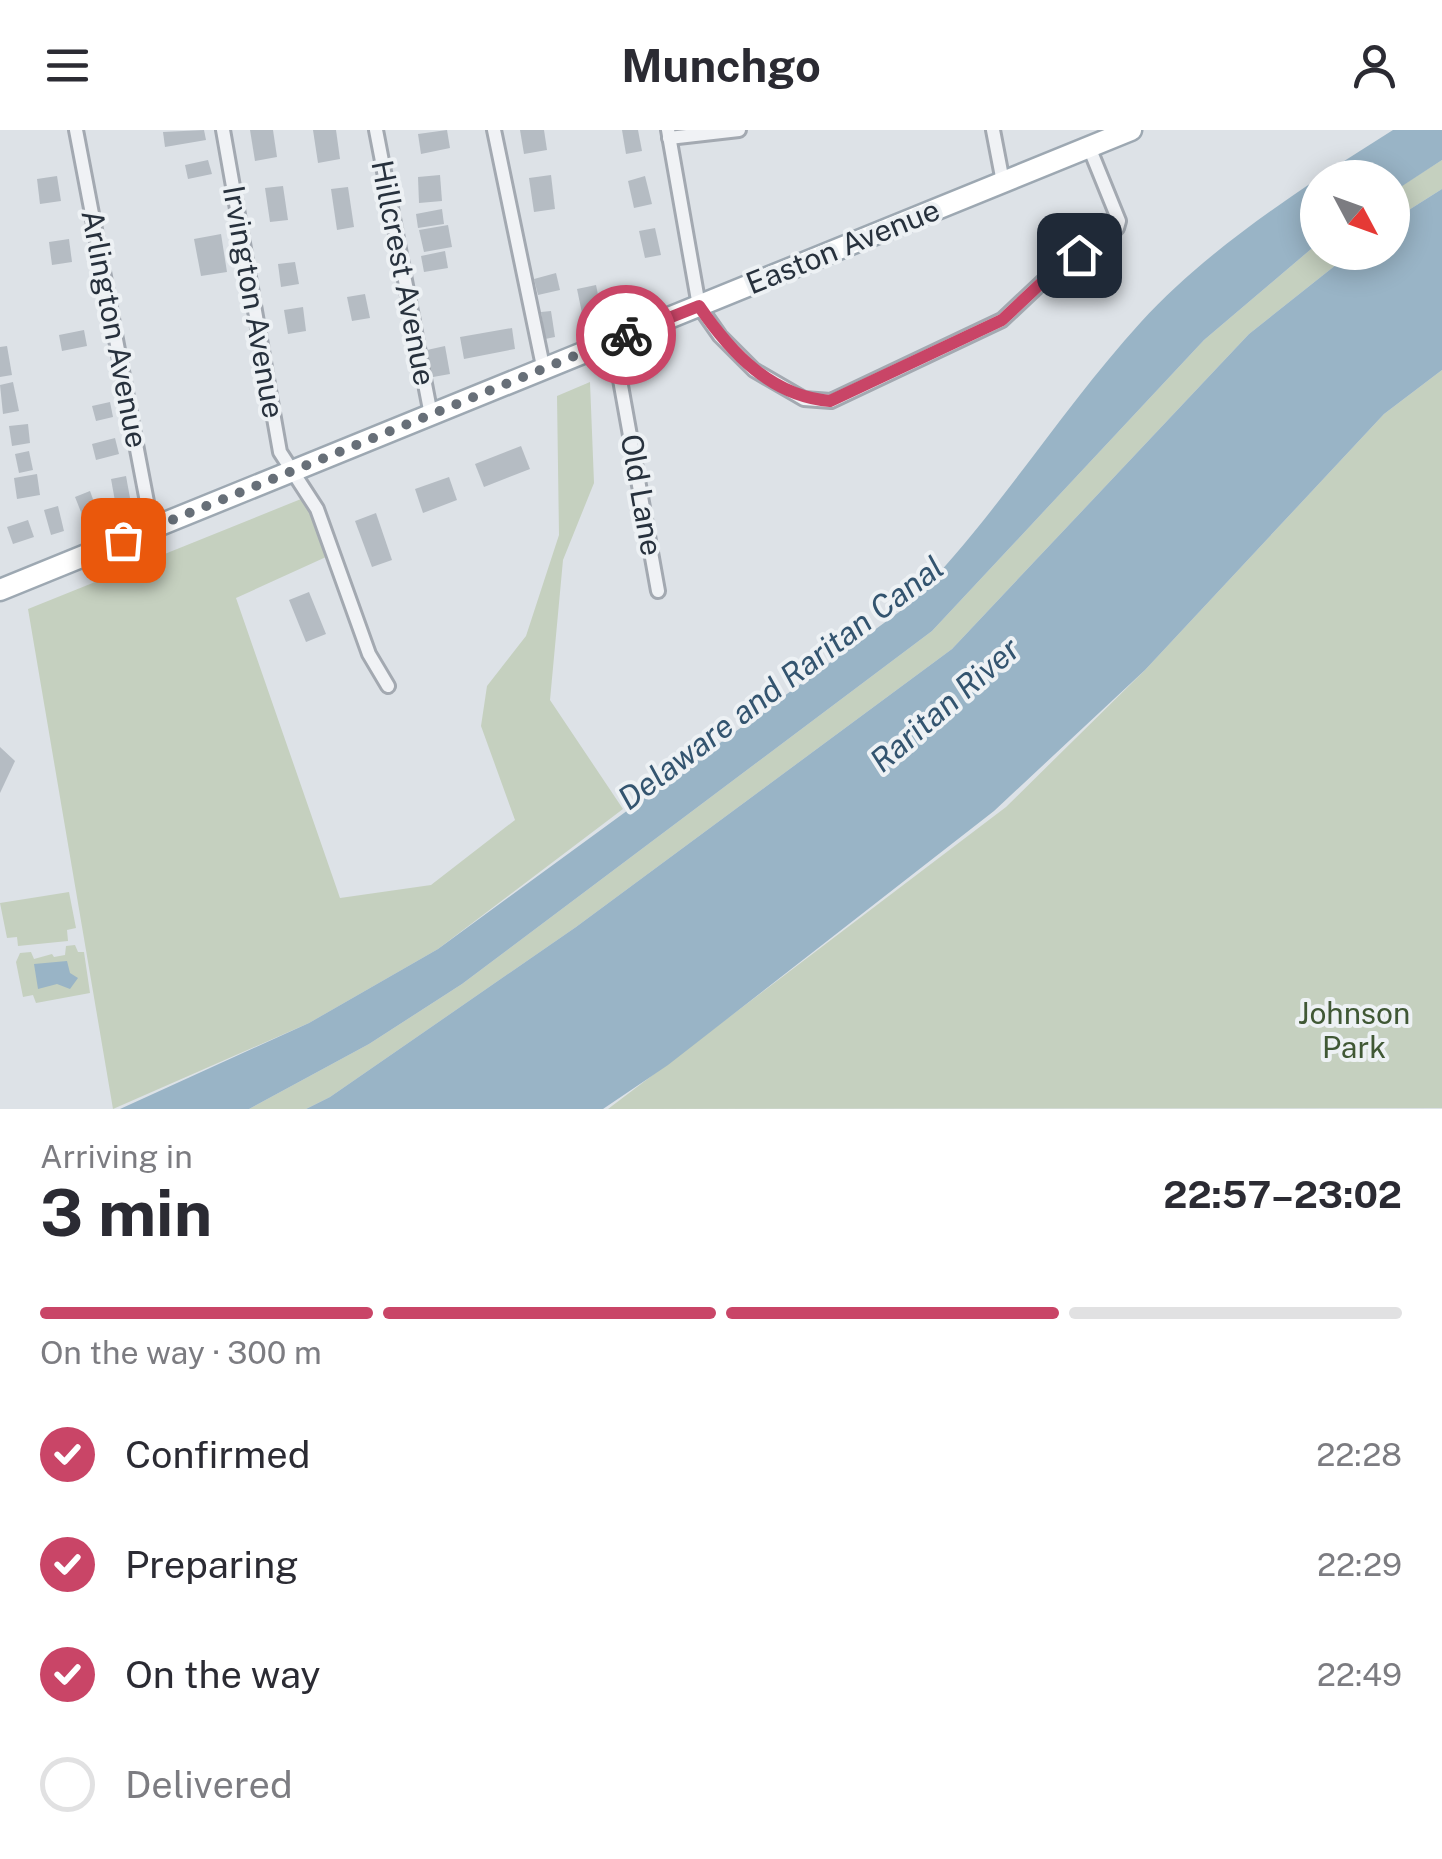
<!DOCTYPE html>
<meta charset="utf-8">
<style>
:root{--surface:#fff;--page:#f7f7f7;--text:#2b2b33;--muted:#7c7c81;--line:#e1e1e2;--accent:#c94567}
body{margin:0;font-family:"Public Sans",sans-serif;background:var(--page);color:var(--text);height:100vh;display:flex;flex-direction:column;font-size:38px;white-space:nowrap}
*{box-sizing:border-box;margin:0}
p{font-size:32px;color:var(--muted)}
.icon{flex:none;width:55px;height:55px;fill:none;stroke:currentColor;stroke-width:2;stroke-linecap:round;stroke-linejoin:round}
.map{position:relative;height:979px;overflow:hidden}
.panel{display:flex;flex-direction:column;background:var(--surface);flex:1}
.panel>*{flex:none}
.needle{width:65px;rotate:131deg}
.tools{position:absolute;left:1300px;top:30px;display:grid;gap:20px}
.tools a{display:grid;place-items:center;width:110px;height:110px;border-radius:50%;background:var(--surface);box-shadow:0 5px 25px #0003;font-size:50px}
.pin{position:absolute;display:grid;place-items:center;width:85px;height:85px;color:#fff;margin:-42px;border-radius:20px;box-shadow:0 5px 15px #0006}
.courier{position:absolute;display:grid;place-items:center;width:100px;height:100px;margin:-50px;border:8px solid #c94567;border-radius:50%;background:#fff;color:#222;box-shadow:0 2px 12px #0007}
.summary em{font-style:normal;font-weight:700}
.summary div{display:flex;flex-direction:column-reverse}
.summary{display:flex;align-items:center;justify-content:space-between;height:170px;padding:0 40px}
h1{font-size:65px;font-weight:700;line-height:75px}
.bar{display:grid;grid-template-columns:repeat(4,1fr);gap:15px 10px;align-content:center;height:120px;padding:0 40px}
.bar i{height:12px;border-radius:8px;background:var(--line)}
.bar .on{background:var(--accent)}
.bar p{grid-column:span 4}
ol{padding:0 40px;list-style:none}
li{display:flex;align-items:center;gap:30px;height:110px}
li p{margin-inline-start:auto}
li .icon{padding:10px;border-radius:50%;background:var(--accent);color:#fff;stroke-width:4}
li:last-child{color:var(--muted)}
li i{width:55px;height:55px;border:5px solid var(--line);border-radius:50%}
header{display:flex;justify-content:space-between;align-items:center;height:130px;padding:0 40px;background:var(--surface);font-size:45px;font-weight:700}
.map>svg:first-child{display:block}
</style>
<header><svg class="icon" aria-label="menu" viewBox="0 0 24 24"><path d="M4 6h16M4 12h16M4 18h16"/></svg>Munchgo<svg class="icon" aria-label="person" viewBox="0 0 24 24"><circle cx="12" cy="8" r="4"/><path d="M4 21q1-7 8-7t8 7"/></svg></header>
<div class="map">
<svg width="1442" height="979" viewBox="0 0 1442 979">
<rect width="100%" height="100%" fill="#dde2e7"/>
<g fill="#c5d0bf">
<polygon points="1442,30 1442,59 1393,90 1392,62"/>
<polygon points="1317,114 1318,122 1351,123 1249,204 952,519 576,797 330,967 306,979 249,979 369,914 462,854 932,501 1204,210"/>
<polygon points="1442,240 1442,978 608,979 1006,677 1145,540 1384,284"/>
<polygon points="590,252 594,353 563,430 550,570 623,679 438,819 309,893 113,979 28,479 306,367 326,427 236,468 340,768 431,755 515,690 481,596 487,556 526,506 559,405 557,266"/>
<polygon points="69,762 76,798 67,800 68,811 18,816 17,807 7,808 0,773"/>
<polygon points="75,815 78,822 84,822 90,863 36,873 33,865 23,867 16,832 20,823 31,822 34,829 52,824 54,827 65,825 66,816"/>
</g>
<g fill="#99b4c6">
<polygon points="1393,0 1442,0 1442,30 1393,62 1392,48 1319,47"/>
<path d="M1317 49V114L1204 210 932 501 462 854 369 914 249 979H120L309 893 438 819 910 474C996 387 1059 282 1141 192 1191 137 1256 90 1317 49Z"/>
<polygon points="1442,59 1442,240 1384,284 1145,540 994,681 668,935 603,979 306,979 330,967 576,797 952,519 1249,204 1351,123 1392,122 1393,90"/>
<polygon points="67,831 70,843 78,848 70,859 57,854 38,859 34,834"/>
</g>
<g fill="#b5bcc3">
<polygon points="204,0 206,10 165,17 163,2"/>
<polygon points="250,0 273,0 277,27 255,31"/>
<polygon points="313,0 336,0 340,29 318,33"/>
<polygon points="447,0 450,18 421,24 418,4"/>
<polygon points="520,0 544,0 547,20 524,24"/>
<polygon points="622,0 638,0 642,21 626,24"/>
<polygon points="208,30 212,44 188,49 185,35"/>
<polygon points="440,45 442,71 419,73 418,47"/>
<polygon points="551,45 555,79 534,82 529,48"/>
<polygon points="57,46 61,71 40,74 37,49"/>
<polygon points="645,46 652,74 634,78 628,51"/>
<polygon points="283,56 288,90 270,92 265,58"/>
<polygon points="348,57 354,97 337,100 331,59"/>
<polygon points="442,79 444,94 418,98 416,84"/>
<polygon points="448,95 452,117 424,122 419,100"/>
<polygon points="655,98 661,125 645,128 639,101"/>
<polygon points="221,104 227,142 201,146 194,109"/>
<polygon points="69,109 72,132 52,135 49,112"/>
<polygon points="445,121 448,138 424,142 421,126"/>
<polygon points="295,132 299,154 281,157 278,134"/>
<polygon points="556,143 560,160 538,165 534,149"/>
<polygon points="596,155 602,184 583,188 577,159"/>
<polygon points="365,164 370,188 352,191 347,167"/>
<polygon points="303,177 306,201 288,204 284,180"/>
<polygon points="551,181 555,207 545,209 541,182"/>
<polygon points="512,198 515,219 464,229 460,207"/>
<polygon points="84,200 87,216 62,221 59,205"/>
<polygon points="7,216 12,245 0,247 0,217"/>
<polygon points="445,216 450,244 433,247 427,220"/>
<polygon points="13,252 19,281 3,284 0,255"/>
<polygon points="110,272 113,287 96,291 92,276"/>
<polygon points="28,294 30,313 12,316 9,296"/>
<polygon points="115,308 119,324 96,330 92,314"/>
<polygon points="521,316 530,339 484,357 475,334"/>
<polygon points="29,321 33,340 19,343 15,324"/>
<polygon points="37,344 40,365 17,369 14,348"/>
<polygon points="126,346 132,379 117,382 111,349"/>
<polygon points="449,347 457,370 423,383 415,359"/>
<polygon points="90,361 101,391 87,397 75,367"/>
<polygon points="58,376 64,401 51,405 44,380"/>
<polygon points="376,383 392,430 372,437 355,391"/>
<polygon points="28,390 34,407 13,414 7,397"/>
<polygon points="309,462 326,504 306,512 289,470"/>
<polygon points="0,617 15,631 0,663"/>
</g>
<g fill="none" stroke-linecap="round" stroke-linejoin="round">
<defs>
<g id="minor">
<polyline points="76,0 152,398"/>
<polyline points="223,0 280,322 317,379 369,524 388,556"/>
<polyline points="376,0 431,285"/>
<polyline points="494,0 544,241"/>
<polyline points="668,0 699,176 720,206 754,240 804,269 831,271 1002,190 1053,142 1117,98 1119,91 1089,17"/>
<polyline points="993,0 1003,52"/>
<polyline points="669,8 739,0"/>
<polyline points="613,211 658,461"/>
</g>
<polyline id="primary" points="0,460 1131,0"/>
</defs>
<use href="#minor" stroke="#a3a9b1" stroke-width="18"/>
<use href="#primary" stroke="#9da8b2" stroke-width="25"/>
<use href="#minor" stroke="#f0f2f5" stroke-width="12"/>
<use href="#primary" stroke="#fff" stroke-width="20"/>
</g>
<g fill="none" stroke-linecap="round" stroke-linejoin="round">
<polyline stroke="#676f78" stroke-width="10" stroke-dasharray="0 18" points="123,410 626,205"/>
<path stroke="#c94567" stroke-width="12" d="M626 205 699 176C731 223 771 266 830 271L1002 190 1053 142 1079 125"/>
</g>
<g text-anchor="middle" stroke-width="8" stroke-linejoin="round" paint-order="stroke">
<g font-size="30" fill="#27313d" stroke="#edf1f4">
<text transform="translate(843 117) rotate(-22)" y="10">Easton Avenue</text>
<text transform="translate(403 143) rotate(79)" y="10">Hillcrest Avenue</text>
<text transform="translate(253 172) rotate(80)" y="10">Irvington Avenue</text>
<text transform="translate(114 199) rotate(79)" y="10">Arlington Avenue</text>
<text transform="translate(641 365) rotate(80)" y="10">Old Lane</text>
</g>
<g font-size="30" fill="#405835" stroke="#edf1f4">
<text x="1354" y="894">Johnson<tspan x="1354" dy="34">Park</tspan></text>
</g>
<g font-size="32" font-style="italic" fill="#33546f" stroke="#edf1f4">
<text transform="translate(781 553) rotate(-37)" y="11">Delaware and Raritan Canal</text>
<text transform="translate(945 575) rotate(-41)" y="11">Raritan River</text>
</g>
</g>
</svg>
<div class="tools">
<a><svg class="needle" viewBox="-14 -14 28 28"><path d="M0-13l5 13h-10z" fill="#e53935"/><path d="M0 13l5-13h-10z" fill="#7c7c81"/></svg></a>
</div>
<div class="pin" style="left:123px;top:410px;background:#ea580c"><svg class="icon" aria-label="bag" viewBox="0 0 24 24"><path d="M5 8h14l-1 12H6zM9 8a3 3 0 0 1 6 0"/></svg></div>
<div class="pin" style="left:1079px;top:125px;background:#1f2937"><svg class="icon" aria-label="home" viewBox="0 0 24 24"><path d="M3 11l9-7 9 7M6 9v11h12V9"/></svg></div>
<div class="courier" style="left:626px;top:205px"><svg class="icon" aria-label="bike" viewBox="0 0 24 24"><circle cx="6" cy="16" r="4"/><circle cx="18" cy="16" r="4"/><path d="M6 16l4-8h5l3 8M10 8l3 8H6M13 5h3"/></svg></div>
</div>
<section class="panel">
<div class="summary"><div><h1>3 min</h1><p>Arriving in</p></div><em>22:57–23:02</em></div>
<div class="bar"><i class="on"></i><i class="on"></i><i class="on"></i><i></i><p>On the way · 300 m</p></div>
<ol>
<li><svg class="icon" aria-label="check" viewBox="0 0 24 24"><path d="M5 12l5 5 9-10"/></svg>Confirmed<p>22:28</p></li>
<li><svg class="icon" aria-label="check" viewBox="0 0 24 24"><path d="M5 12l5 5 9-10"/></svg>Preparing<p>22:29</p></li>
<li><svg class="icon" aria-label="check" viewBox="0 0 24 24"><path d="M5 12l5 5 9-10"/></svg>On the way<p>22:49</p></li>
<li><i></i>Delivered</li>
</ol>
</section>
